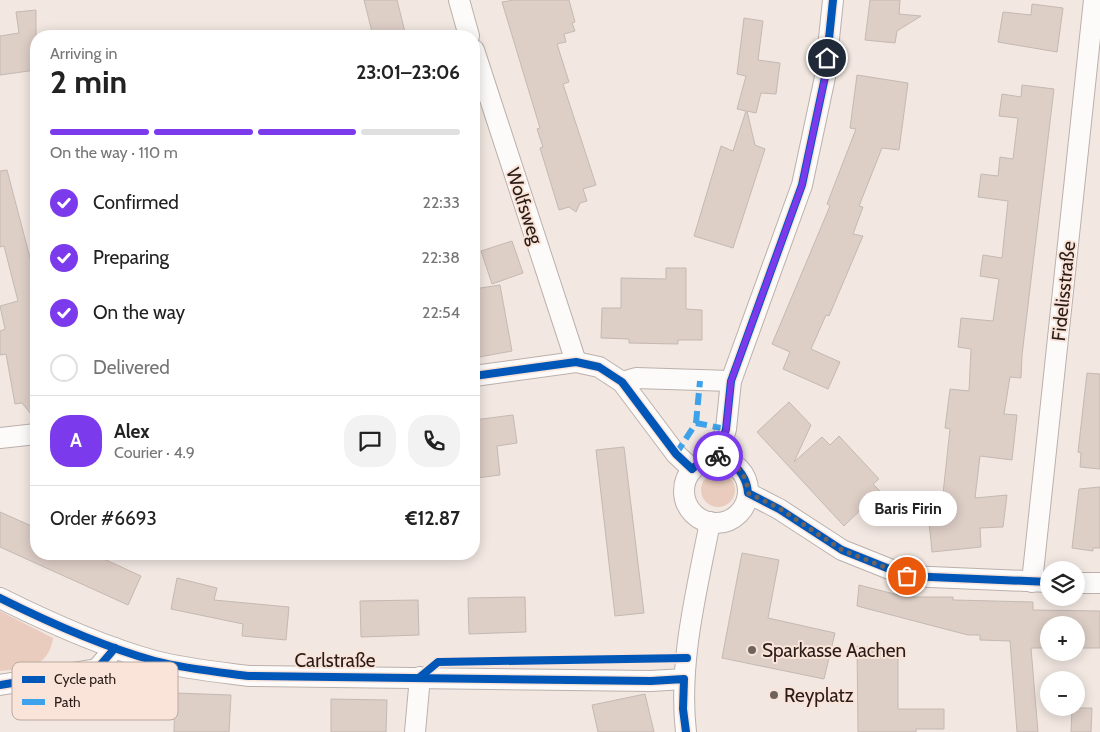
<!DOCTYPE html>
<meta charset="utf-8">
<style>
:root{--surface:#fff;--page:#f2f2f2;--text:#222;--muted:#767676;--line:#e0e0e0;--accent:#7c3aed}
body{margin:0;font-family:Cabin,sans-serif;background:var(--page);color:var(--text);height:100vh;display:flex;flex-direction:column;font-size:19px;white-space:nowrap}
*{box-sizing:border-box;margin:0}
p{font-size:16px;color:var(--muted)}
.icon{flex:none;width:28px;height:28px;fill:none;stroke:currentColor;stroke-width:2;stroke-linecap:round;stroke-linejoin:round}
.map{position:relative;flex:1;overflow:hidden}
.drawer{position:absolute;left:30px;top:30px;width:450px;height:530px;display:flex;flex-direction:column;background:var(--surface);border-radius:20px;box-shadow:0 2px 12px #0003}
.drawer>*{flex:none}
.buttons{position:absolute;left:1040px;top:561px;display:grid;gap:10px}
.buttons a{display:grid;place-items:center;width:45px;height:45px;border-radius:50%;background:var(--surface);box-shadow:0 2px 12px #0003;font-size:25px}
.pin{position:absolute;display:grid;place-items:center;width:42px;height:42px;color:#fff;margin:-21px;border:2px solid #fff;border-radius:50%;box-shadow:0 1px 5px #0007}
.courier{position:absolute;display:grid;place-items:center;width:50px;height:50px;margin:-25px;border:4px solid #7c3aed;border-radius:50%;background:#fff;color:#222;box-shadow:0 1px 6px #0007}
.bubble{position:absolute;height:35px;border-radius:18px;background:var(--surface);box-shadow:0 2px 12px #0003;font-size:16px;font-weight:700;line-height:35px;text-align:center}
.head em{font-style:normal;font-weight:700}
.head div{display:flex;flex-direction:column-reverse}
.head{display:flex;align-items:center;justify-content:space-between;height:85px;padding:0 20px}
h1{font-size:32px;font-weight:700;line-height:38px}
.bar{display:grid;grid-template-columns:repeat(4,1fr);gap:8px 5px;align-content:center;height:60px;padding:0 20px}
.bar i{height:6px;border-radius:4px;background:var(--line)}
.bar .on{background:var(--accent)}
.bar p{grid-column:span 4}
.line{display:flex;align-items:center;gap:12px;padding:0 20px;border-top:1px solid var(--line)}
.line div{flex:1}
.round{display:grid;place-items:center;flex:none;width:52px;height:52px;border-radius:20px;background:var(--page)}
ol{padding:0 20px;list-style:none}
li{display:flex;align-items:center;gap:15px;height:55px}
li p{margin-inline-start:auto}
li .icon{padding:5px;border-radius:50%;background:var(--accent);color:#fff;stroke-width:4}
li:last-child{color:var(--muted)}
li i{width:28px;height:28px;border:2px solid var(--line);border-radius:50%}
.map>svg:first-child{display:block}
</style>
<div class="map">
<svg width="1100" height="732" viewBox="0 0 1100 732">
<rect width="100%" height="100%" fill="#f2e7e1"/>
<g fill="#e9ccbd">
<circle cx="718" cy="490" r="17"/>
<path d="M0 611 53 638C48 669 26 668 0 671Z"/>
</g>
<g fill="#ddcec6" stroke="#c4b9b3">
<polygon points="364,0 397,0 406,36 373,36"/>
<polygon points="514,0 569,0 575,22 572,23 575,31 564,34 566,42 557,44 569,82 563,84 596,185 583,189 587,201 580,203 576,212 569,207 559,210 540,148 543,147 537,129 540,128 502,2"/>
<polygon points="870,0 900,0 899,14 921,16 897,31 895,43 865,40"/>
<polygon points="1032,4 1063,8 1057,52 998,42 1003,12 1031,15"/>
<polygon points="36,10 36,70 0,75 0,36 19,33 16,12"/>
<polygon points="744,18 763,21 758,60 780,63 776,94 761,93 756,113 747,111 755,145 765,149 733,248 694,236 721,146 733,151 746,111 737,109 746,76 737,74"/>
<polygon points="857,75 908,83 899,150 882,148 859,206 863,207 853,234 863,236 829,316 826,315 811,349 840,362 828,389 783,369 790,352 772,344 830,206 827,204 856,129 850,128"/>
<polygon points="1022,85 1054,89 1022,355 1021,378 1010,377 1004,414 1017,415 1012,460 980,456 975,498 1007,495 1003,527 980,528 981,547 932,552 929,521 930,513 941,512 950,429 945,428 950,389 969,391 971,349 958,347 961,318 993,321 999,279 980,276 983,255 1002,258 1008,201 978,197 981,174 998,176 1000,157 1013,159 1018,118 999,116 1002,94 1021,97"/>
<polygon points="7,170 33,269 36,268 36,420 22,403 15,404 6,354 0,355 0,331 5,329 0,306 18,301 4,246 0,247 0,171"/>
<polygon points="512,241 523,273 492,284 481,251"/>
<polygon points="666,268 686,268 686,309 702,310 702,340 678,340 678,344 629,343 629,339 601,338 602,308 621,308 621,278 666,279"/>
<polygon points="500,285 512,351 474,358 474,289"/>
<polygon points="1087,373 1100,374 1100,469 1080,467 1081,453 1078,452"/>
<polygon points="789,402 811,425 794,462 822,437 830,445 839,436 879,479 873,484 880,491 844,526 757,432"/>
<polygon points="513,415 517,443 497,446 500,475 477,478 474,420"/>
<polygon points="624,447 644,613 615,616 596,450"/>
<polygon points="1100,487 1100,548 1093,548 1093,551 1072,548 1079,489"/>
<polygon points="0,512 36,528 36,554 93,554 141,576 128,605 0,547"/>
<polygon points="742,553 779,560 768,618 835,633 824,679 722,658"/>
<polygon points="177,578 217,588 214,600 289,607 286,640 242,636 243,624 171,609"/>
<polygon points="859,585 906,597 953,597 953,600 1033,602 1033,610 1100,611 1100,648 1076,648 1076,625 1049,625 1049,648 1031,648 1038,732 1017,732 1010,641 980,640 980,635 968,635 857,606"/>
<polygon points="525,597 526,632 469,634 468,598"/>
<polygon points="418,600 419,635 361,637 360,601"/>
<polygon points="857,646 898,654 898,709 944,709 944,729 916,729 916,732 858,732"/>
<polygon points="175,693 231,695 229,732 174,732"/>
<polygon points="645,694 654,732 598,732 592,705"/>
<polygon points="331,699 387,700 386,732 331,732"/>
<polygon points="1072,708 1092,708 1091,732 1071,732"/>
</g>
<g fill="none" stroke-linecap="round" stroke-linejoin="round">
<defs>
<g id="minor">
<polyline points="459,0 469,36"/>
<polyline points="474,50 576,362"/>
<polyline points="474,376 576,362 599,367 622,382 676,454 692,469"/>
<polyline points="622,382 636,378 731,381"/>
<polyline points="0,438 36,434"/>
<polyline points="717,459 726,429 731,381 802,185 825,77 833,0"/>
<circle cx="716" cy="491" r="32"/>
<polyline points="748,493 779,509 842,550 907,576 1049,582"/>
<polyline points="1032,582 1094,0"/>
<polyline points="1076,583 1100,583"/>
<path d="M0 598C50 623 101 646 155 661 186 669 218 672 249 676L651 681 684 679"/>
<polyline points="0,685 97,669 115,648"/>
<polyline points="415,732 420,677"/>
<path d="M686 732C678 662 697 590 710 522"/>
</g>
</defs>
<use href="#minor" stroke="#bbb0ab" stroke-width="22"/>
<use href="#minor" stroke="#fdfbfa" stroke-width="20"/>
<g stroke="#3ea2ea" stroke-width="6" stroke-dasharray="12 6" stroke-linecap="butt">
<polyline points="696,423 700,381"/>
<polyline points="676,454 696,423 726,429"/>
</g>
<defs>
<g id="cycleway">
<path d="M474 376 576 362 599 367 622 382 676 454 692 469C715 447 746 464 748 493L779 509 842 550 907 576 1049 582"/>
<polyline points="717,459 726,429 731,381 802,185 825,77 833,0"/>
<path d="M0 598C50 623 101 646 155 661 186 669 218 672 249 676L651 681 684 679 683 709 686 732"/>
<polyline points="420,677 438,662 687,658"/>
<polyline points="0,685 97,669 115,648"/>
</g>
</defs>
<use href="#cycleway" stroke="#fae4d9" stroke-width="11"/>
<use href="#cycleway" stroke="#0057b8" stroke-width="8"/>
</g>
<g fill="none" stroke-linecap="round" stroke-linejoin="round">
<path stroke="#6f635d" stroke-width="5" stroke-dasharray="0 9" d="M718 456 717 458C736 463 747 473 748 493L779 508 842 550 907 576"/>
<polyline stroke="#7c3aed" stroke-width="6" points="718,456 726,430 731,381 802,185 825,77 827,58"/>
</g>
<g fill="#6f635d" stroke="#fae4d9" stroke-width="2">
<circle cx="752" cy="650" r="5"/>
<circle cx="774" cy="695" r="5"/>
</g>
<g text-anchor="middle" stroke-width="4" stroke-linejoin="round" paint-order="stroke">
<g font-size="19" fill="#291c16" stroke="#fae4d9">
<text transform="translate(525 206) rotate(72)" y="7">Wolfsweg</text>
<text transform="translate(1063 291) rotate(-84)" y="7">Fidelisstraße</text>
<text x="335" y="667">Carlstraße</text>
</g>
<g font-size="19" fill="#291c16" stroke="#fae4d9" text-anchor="start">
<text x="762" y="657">Sparkasse Aachen</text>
<text x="784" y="702">Reyplatz</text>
</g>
</g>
<rect x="12" y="662" width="166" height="58" rx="8" fill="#fae4d9" stroke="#bba89e" stroke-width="1"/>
<rect x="22" y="676" width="23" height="7" fill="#0057b8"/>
<rect x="22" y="699" width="23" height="6" fill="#3ea2ea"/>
<g font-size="14" fill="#291c16">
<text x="54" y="684">Cycle path</text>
<text x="54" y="707">Path</text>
</g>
</svg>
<div class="buttons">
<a><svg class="icon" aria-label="layers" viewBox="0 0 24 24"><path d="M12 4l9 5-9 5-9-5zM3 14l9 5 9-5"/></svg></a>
<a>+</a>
<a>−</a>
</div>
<div class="pin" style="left:907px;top:576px;background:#ea580c"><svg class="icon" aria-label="bag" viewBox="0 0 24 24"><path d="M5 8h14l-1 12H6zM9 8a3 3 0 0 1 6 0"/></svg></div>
<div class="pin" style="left:827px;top:58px;background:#1f2937"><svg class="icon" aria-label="home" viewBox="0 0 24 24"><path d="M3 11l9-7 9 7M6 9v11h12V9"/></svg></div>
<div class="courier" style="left:718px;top:456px"><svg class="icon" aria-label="bike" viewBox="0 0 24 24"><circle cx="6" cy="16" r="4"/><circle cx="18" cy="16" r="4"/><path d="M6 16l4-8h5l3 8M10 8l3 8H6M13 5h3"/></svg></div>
<div class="bubble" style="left:859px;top:491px;width:98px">Baris Firin</div>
<section class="drawer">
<div class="head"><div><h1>2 min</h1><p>Arriving in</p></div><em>23:01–23:06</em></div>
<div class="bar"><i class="on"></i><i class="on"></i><i class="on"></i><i></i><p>On the way · 110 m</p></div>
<ol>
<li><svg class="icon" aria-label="check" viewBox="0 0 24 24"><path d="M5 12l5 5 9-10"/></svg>Confirmed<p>22:33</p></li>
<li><svg class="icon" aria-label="check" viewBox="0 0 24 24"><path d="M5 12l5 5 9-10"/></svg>Preparing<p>22:38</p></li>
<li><svg class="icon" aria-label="check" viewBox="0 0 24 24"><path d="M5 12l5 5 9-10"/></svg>On the way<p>22:54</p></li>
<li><i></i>Delivered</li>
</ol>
<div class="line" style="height:90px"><b class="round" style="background:var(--accent);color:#fff">A</b><div><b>Alex</b><p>Courier · 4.9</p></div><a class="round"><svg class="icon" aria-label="chat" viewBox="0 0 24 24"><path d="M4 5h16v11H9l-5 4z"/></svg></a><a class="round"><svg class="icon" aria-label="phone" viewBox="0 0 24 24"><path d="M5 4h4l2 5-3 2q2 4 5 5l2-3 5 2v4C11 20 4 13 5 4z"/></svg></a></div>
<div class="line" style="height:65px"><div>Order #6693</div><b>€12.87</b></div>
</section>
</div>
